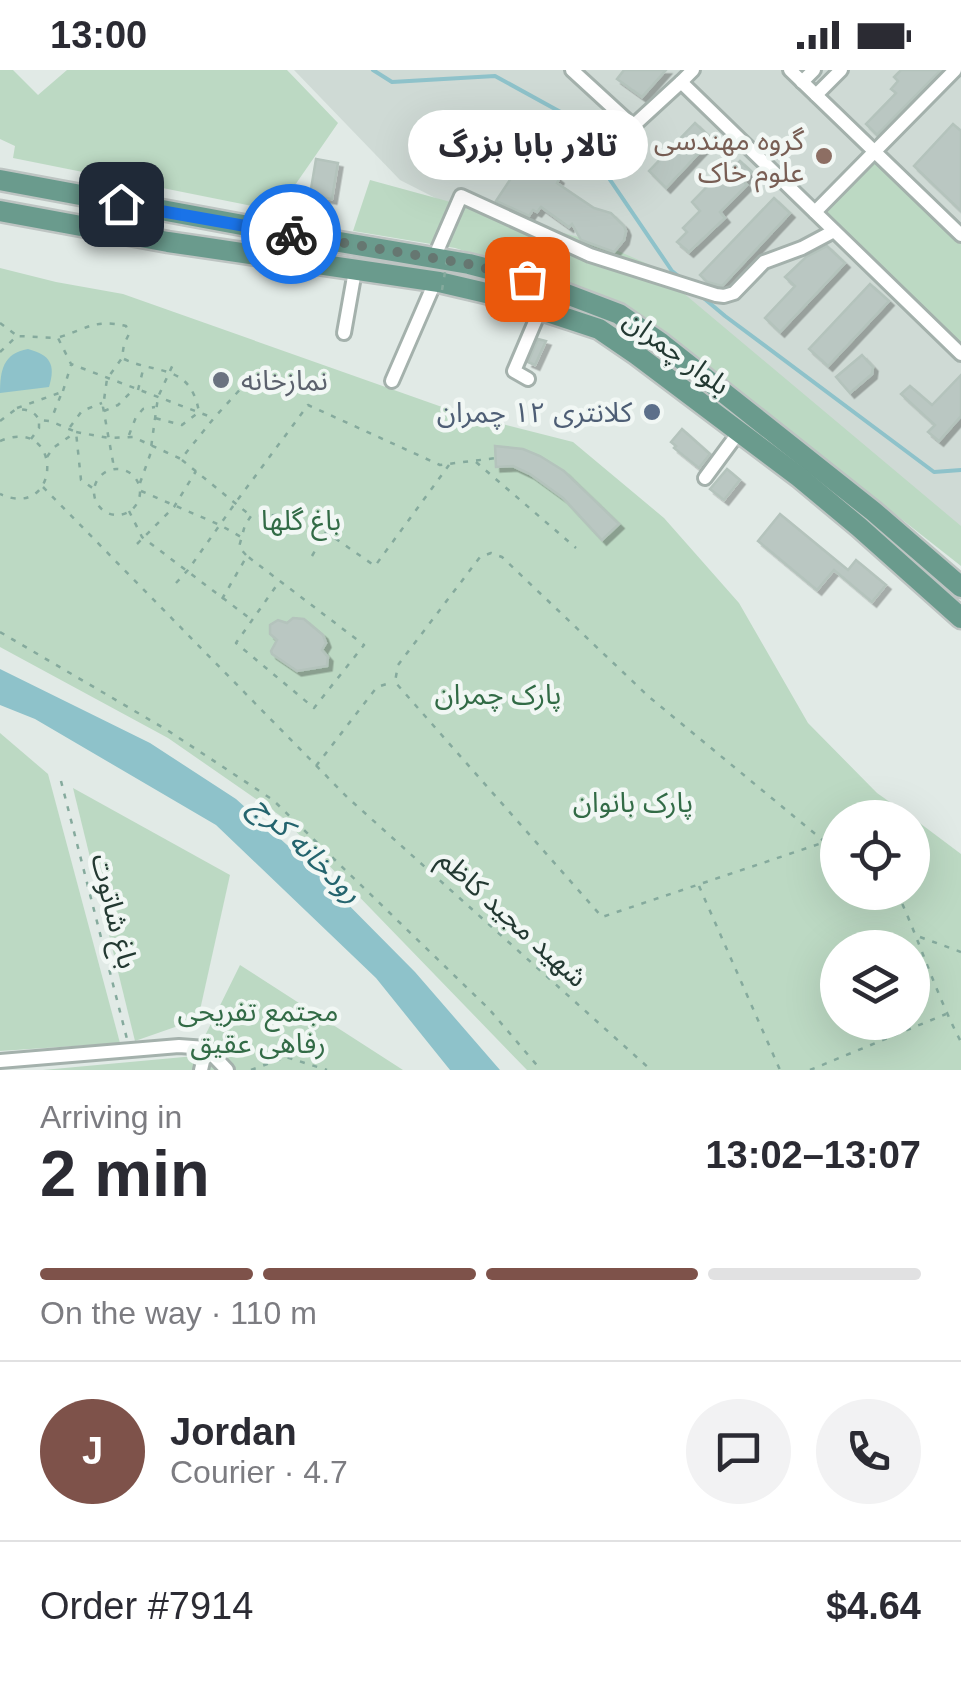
<!DOCTYPE html>
<meta charset="utf-8">
<style>
:root{--surface:#fff;--page:#f2f2f3;--text:#2b2b33;--muted:#7c7c81;--line:#e1e1e2;--accent:#7e524a}
body{margin:0;font-family:Helvetica,"Noto Sans Arabic",sans-serif;background:var(--page);color:var(--text);height:100vh;display:flex;flex-direction:column;font-size:38px;white-space:nowrap}
*{box-sizing:border-box;margin:0}
p{font-size:32px;color:var(--muted)}
.icon{flex:none;width:55px;height:55px;fill:none;stroke:currentColor;stroke-width:2;stroke-linecap:round;stroke-linejoin:round}
.map{position:relative;height:1000px;overflow:hidden}
.details{display:flex;flex-direction:column;background:var(--surface);flex:1}
.details>*{flex:none}
.buttons{position:absolute;left:820px;top:730px;display:grid;gap:20px}
.buttons a{display:grid;place-items:center;width:110px;height:110px;border-radius:50%;background:var(--surface);box-shadow:0 10px 40px #0002;font-size:50px}
.pin{position:absolute;display:grid;place-items:center;width:85px;height:85px;color:#fff;margin:-42px;border-radius:20px;box-shadow:0 5px 15px #0006}
.courier{position:absolute;display:grid;place-items:center;width:100px;height:100px;margin:-50px;border:8px solid #1a73e8;border-radius:50%;background:#fff;color:#222;box-shadow:0 2px 12px #0007}
.bubble{position:absolute;height:70px;border-radius:35px;background:var(--surface);box-shadow:0 10px 40px #0002;font-size:32px;font-weight:700;line-height:70px;text-align:center}
.head em{font-style:normal;font-weight:700}
.head div{display:flex;flex-direction:column-reverse}
.head{display:flex;align-items:center;justify-content:space-between;height:170px;padding:0 40px}
h1{font-size:65px;font-weight:700;line-height:75px}
.bar{display:grid;grid-template-columns:repeat(4,1fr);gap:15px 10px;align-content:center;height:120px;padding:0 40px}
.bar i{height:12px;border-radius:8px;background:var(--line)}
.bar .on{background:var(--accent)}
.bar p{grid-column:span 4}
.line{display:flex;align-items:center;gap:25px;padding:0 40px;border-top:2px solid var(--line)}
.line div{flex:1}
.round{display:grid;place-items:center;flex:none;width:105px;height:105px;border-radius:52px;background:var(--page)}
.status{display:flex;justify-content:space-between;align-items:center;height:70px;padding:0 50px;background:var(--surface);direction:ltr}
.status svg{height:28px;fill:currentColor}
.map>svg:first-child{display:block}
</style>
<div class="status"><b>13:00</b><svg viewBox="0 0 49 12"><path d="M0 12V9h3v3zM5 12V6h3v6zM10 12V3h3v9zM15 12V0h3v12zM26 1h20v11H26zM47 4h2v5h-2z"/></svg></div>
<div class="map">
<svg width="961" height="1000" viewBox="0 0 961 1000">
<defs>
<filter id="shadow"><feDropShadow dx="4.5" dy="4.5" stdDeviation="0" flood-color="#0004"/></filter>
</defs>
<rect width="100%" height="100%" fill="#e1eae6"/>
<polygon fill="#cfdad5" points="294,0 961,0 961,487 649,237 400,110"/>
<g fill="#bcd9c3" fill-rule="evenodd">
<polygon points="0,0 13,0 38,25 67,0 287,0 338,53 277,141 13,88 15,76 0,69"/>
<polygon points="878,89 961,172 961,276 824,141"/>
<polygon points="370,110 600,173 650,195 961,456 961,496 646,248 556,210 455,178 353,161"/>
<path d="M0 198 56 212 123 224 459 343 573 372 664 448 739 533 808 653 877 723 911 747 838 748V822H912L913 748 961 784V1000H527L282 747 168 668 0 577ZM838 878H912V952H838Z"/>
<polygon points="0,663 48,704 120,973 0,981"/>
<polygon points="73,718 230,805 198,949 135,971"/>
<polygon points="240,895 403,1000 43,1000 195,986"/>
</g>
<g fill="#8ec2ca">
<path d="M28 279C50 285 56 294 49 317L0 323C0 301 3 283 28 279Z"/>
<polygon points="0,599 150,673 236,729 306,792 415,902 500,1000 450,1000 376,908 216,755 35,649 0,635"/>
</g>
<g fill="none" stroke-linecap="round" stroke-linejoin="round">
<g stroke="#8ec2ca" stroke-width="4">
<polyline points="373,0 392,12 495,6 566,45 672,201 682,209"/>
<polyline points="700,225 725,246 934,402 961,400"/>
</g>
</g>
<g fill="#bac7c2" stroke="#b4c3bc" stroke-width="2.5" filter="url(#shadow)">
<polygon points="624,0 666,0 642,27 617,9"/>
<polygon points="901,0 941,0 877,65 866,54 896,23 891,19 898,11 894,7"/>
<polygon points="695,53 712,69 666,118 649,101"/>
<polygon points="953,54 961,61 961,141 914,96"/>
<polygon points="542,61 555,68 550,74 557,78 552,84 565,92 555,106 559,109 557,113 594,138 611,143 624,156 626,161 624,170 614,182 581,170 572,154 569,157 541,137 537,142 533,140 529,146 496,131"/>
<polygon points="316,89 338,93 332,129 310,125"/>
<polygon points="740,91 752,102 743,111 747,115 720,142 725,148 689,182 677,172 687,162 683,158 700,141 692,132 726,97 729,102"/>
<polygon points="774,128 790,143 722,216 707,212 700,205"/>
<polygon points="827,176 845,193 780,262 765,248 795,216 785,207 806,187"/>
<polygon points="870,214 889,231 828,296 809,279"/>
<polygon points="538,269 546,271 535,295 528,292"/>
<polygon points="862,285 873,297 872,304 850,323 836,307"/>
<polygon points="961,305 961,346 939,371 928,362 935,355 901,324 910,316 932,335"/>
<polygon points="682,359 710,384 699,398 674,378 676,376 671,372"/>
<polygon points="495,376 523,379 540,386 564,401 619,454 602,470 563,428 530,404 513,396 496,397"/>
<polygon points="727,399 740,410 724,430 710,419"/>
<polygon points="780,444 848,500 856,490 886,515 872,532 834,500 817,520 758,471"/>
<polygon points="293,548 304,549 323,565 326,573 322,580 328,587 327,596 297,601 272,584 271,581 277,570 270,564 270,555 278,550 287,553"/>
</g>
<g fill="none" stroke-linecap="round" stroke-linejoin="round">
<defs>
<g id="minor">
<polyline points="572,0 633,56 681,12 961,284"/>
<polyline points="790,0 961,165"/>
<polyline points="681,12 693,0"/>
<polyline points="802,12 814,0"/>
<polyline points="816,25 841,0"/>
<polyline points="815,142 955,0"/>
<polyline points="434,188 461,126 590,185 716,225 724,226 734,223 764,192 802,178 834,161"/>
<polyline points="344,263 355,201"/>
<polyline points="528,309 514,301 540,240"/>
<polyline points="392,311 435,212"/>
<polyline points="705,408 739,362"/>
<polyline points="0,991 179,976 206,978 227,1000"/>
<polyline points="201,1000 206,978"/>
</g>
<g id="primary">
<polyline points="0,110 275,161 469,194 527,209 619,244 661,273 873,441 961,517"/>
<polyline points="0,141 168,172 439,212 499,226 599,259 637,285 799,407 859,457 961,548"/>
</g>
</defs>
<use href="#minor" stroke="#a4b1ac" stroke-width="18"/>
<use href="#primary" stroke="#bdc4c2" stroke-width="25"/>
<g stroke="#85aa9d" stroke-width="2.5" stroke-dasharray="5 8" stroke-linecap="butt">
<polyline points="0,253 16,265"/>
<path d="M60 267C88 258 95 249 126 256L129 264 124 274 122 288 107 309 103 337 113 392 112 399"/>
<polyline points="0,282 17,266 58,268 71,294 211,347"/>
<path d="M124 289C158 305 190 293 199 342L182 355 155 348"/>
<polyline points="138,320 143,300"/>
<polyline points="63,321 71,295"/>
<polyline points="17,338 62,322 51,350"/>
<polyline points="104,341 118,335 133,320"/>
<path d="M0 351 16 339C27 340 34 340 39 350L50 351 76 362 81 410 94 419"/>
<polyline points="70,357 82,341 102,333"/>
<polyline points="129,365 136,347 143,339 155,337"/>
<polyline points="31,369 39,358 39,351"/>
<path d="M0 371C64 344 62 452 0 424"/>
<polyline points="47,387 53,378 76,362 109,368 133,367 181,389 214,348 245,314"/>
<polyline points="182,390 251,446"/>
<polyline points="476,392 576,478"/>
<circle cx="117" cy="422" r="23"/>
<polyline points="140,413 150,385 158,327 175,290"/>
<polyline points="43,417 347,727 651,1000"/>
<polyline points="141,421 220,455 241,467"/>
<polyline points="129,441 142,467 252,550"/>
<polyline points="137,474 174,437 196,401"/>
<polyline points="246,485 239,477 245,455 251,446 277,445"/>
<polyline points="312,486 326,462 375,496 449,395"/>
<polyline points="176,513 188,500 236,432 308,335 440,395 496,388"/>
<polyline points="222,529 247,486 364,575 314,638 236,573 279,512"/>
<polyline points="0,562 167,660 273,730 489,939 541,1000"/>
<polyline points="316,696 377,617 393,612"/>
<polyline points="61,711 127,969"/>
<polyline points="825,772 648,626 502,487 491,483 480,487 398,595 395,612 602,847 825,772 838,770"/>
<polyline points="699,816 780,1000"/>
<path d="M897 822C920 872 936 924 961 972"/>
<polyline points="920,867 961,882"/>
<polyline points="251,1000 286,987 327,1000"/>
<polyline points="810,1000 946,944"/>
</g>
<use href="#minor" stroke="#fff" stroke-width="12"/>
<use href="#primary" stroke="#6a9b8d" stroke-width="20"/>
<polyline stroke="#85aa9d" stroke-width="2.5" stroke-dasharray="5 8" stroke-linecap="butt" points="442,220 448,184"/>
</g>
<g fill="none" stroke-linecap="round" stroke-linejoin="round">
<polyline stroke="#667771" stroke-width="10" stroke-dasharray="0 18" points="291,164 468,194 527,209"/>
<polyline stroke="#1a73e8" stroke-width="12" points="121,134 291,164"/>
</g>
<circle fill="#8d6e63" stroke="#f1f7f4" stroke-width="4" cx="824" cy="86" r="10"/>
<circle fill="#6b7280" stroke="#f1f7f4" stroke-width="4" cx="221" cy="310" r="10"/>
<circle fill="#5c6f8a" stroke="#f1f7f4" stroke-width="4" cx="652" cy="342" r="10"/>
<g text-anchor="middle" stroke-width="9" stroke-linejoin="round" paint-order="stroke">
<g font-size="28" fill="#785e54" stroke="#f1f7f4" text-anchor="end">
<text x="804" y="80">گروه مهندسی<tspan x="804" dy="32">علوم خاک</tspan></text>
</g>
<g font-size="28" fill="#233932" stroke="#f1f7f4">
<text transform="translate(677 282) rotate(36)" y="10">بلوار چمران</text>
<text transform="translate(115 841) rotate(76)" y="10">باغ شاتوت</text>
<text transform="translate(513 848) rotate(42)" y="10">شهید مجید کاظم</text>
</g>
<g font-size="28" fill="#5b616d" stroke="#f1f7f4" text-anchor="start">
<text x="241" y="320">نمازخانه</text>
</g>
<g font-size="28" fill="#4e5e75" stroke="#f1f7f4" text-anchor="end">
<text x="632" y="352">کلانتری ۱۲ چمران</text>
</g>
<g font-size="28" fill="#326b46" stroke="#f1f7f4">
<text x="301" y="460">باغ گلها</text>
<text x="498" y="634">پارک چمران</text>
<text x="633" y="742">پارک بانوان</text>
<text x="258" y="951">مجتمع تفریحی<tspan x="258" dy="32">رفاهی عقیق</tspan></text>
</g>
<g font-size="30" font-style="italic" fill="#24646e" stroke="#f1f7f4">
<text transform="translate(307 779) rotate(44)" y="10">رودخانه کرج</text>
</g>
</g>
</svg>
<div class="buttons">
<a><svg class="icon" aria-label="locate" viewBox="0 0 24 24"><circle cx="12" cy="12" r="6"/><path d="M12 2v4M12 18v4M2 12h4M18 12h4"/></svg></a>
<a><svg class="icon" aria-label="layers" viewBox="0 0 24 24"><path d="M12 4l9 5-9 5-9-5zM3 14l9 5 9-5"/></svg></a>
</div>
<div class="pin" style="left:527px;top:209px;background:#ea580c"><svg class="icon" aria-label="bag" viewBox="0 0 24 24"><path d="M5 8h14l-1 12H6zM9 8a3 3 0 0 1 6 0"/></svg></div>
<div class="pin" style="left:121px;top:134px;background:#1f2937"><svg class="icon" aria-label="home" viewBox="0 0 24 24"><path d="M3 11l9-7 9 7M6 9v11h12V9"/></svg></div>
<div class="courier" style="left:291px;top:164px"><svg class="icon" aria-label="bike" viewBox="0 0 24 24"><circle cx="6" cy="16" r="4"/><circle cx="18" cy="16" r="4"/><path d="M6 16l4-8h5l3 8M10 8l3 8H6M13 5h3"/></svg></div>
<div class="bubble" style="left:408px;top:40px;width:240px">تالار بابا بزرگ</div>
</div>
<section class="details">
<div class="head"><div><h1>2 min</h1><p>Arriving in</p></div><em>13:02–13:07</em></div>
<div class="bar"><i class="on"></i><i class="on"></i><i class="on"></i><i></i><p>On the way · 110 m</p></div>
<div class="line" style="height:180px"><b class="round" style="background:var(--accent);color:#fff">J</b><div><b>Jordan</b><p>Courier · 4.7</p></div><a class="round"><svg class="icon" aria-label="chat" viewBox="0 0 24 24"><path d="M4 5h16v11H9l-5 4z"/></svg></a><a class="round"><svg class="icon" aria-label="phone" viewBox="0 0 24 24"><path d="M5 4h4l2 5-3 2q2 4 5 5l2-3 5 2v4C11 20 4 13 5 4z"/></svg></a></div>
<div class="line" style="height:130px"><div>Order #7914</div><b>$4.64</b></div>
</section>
